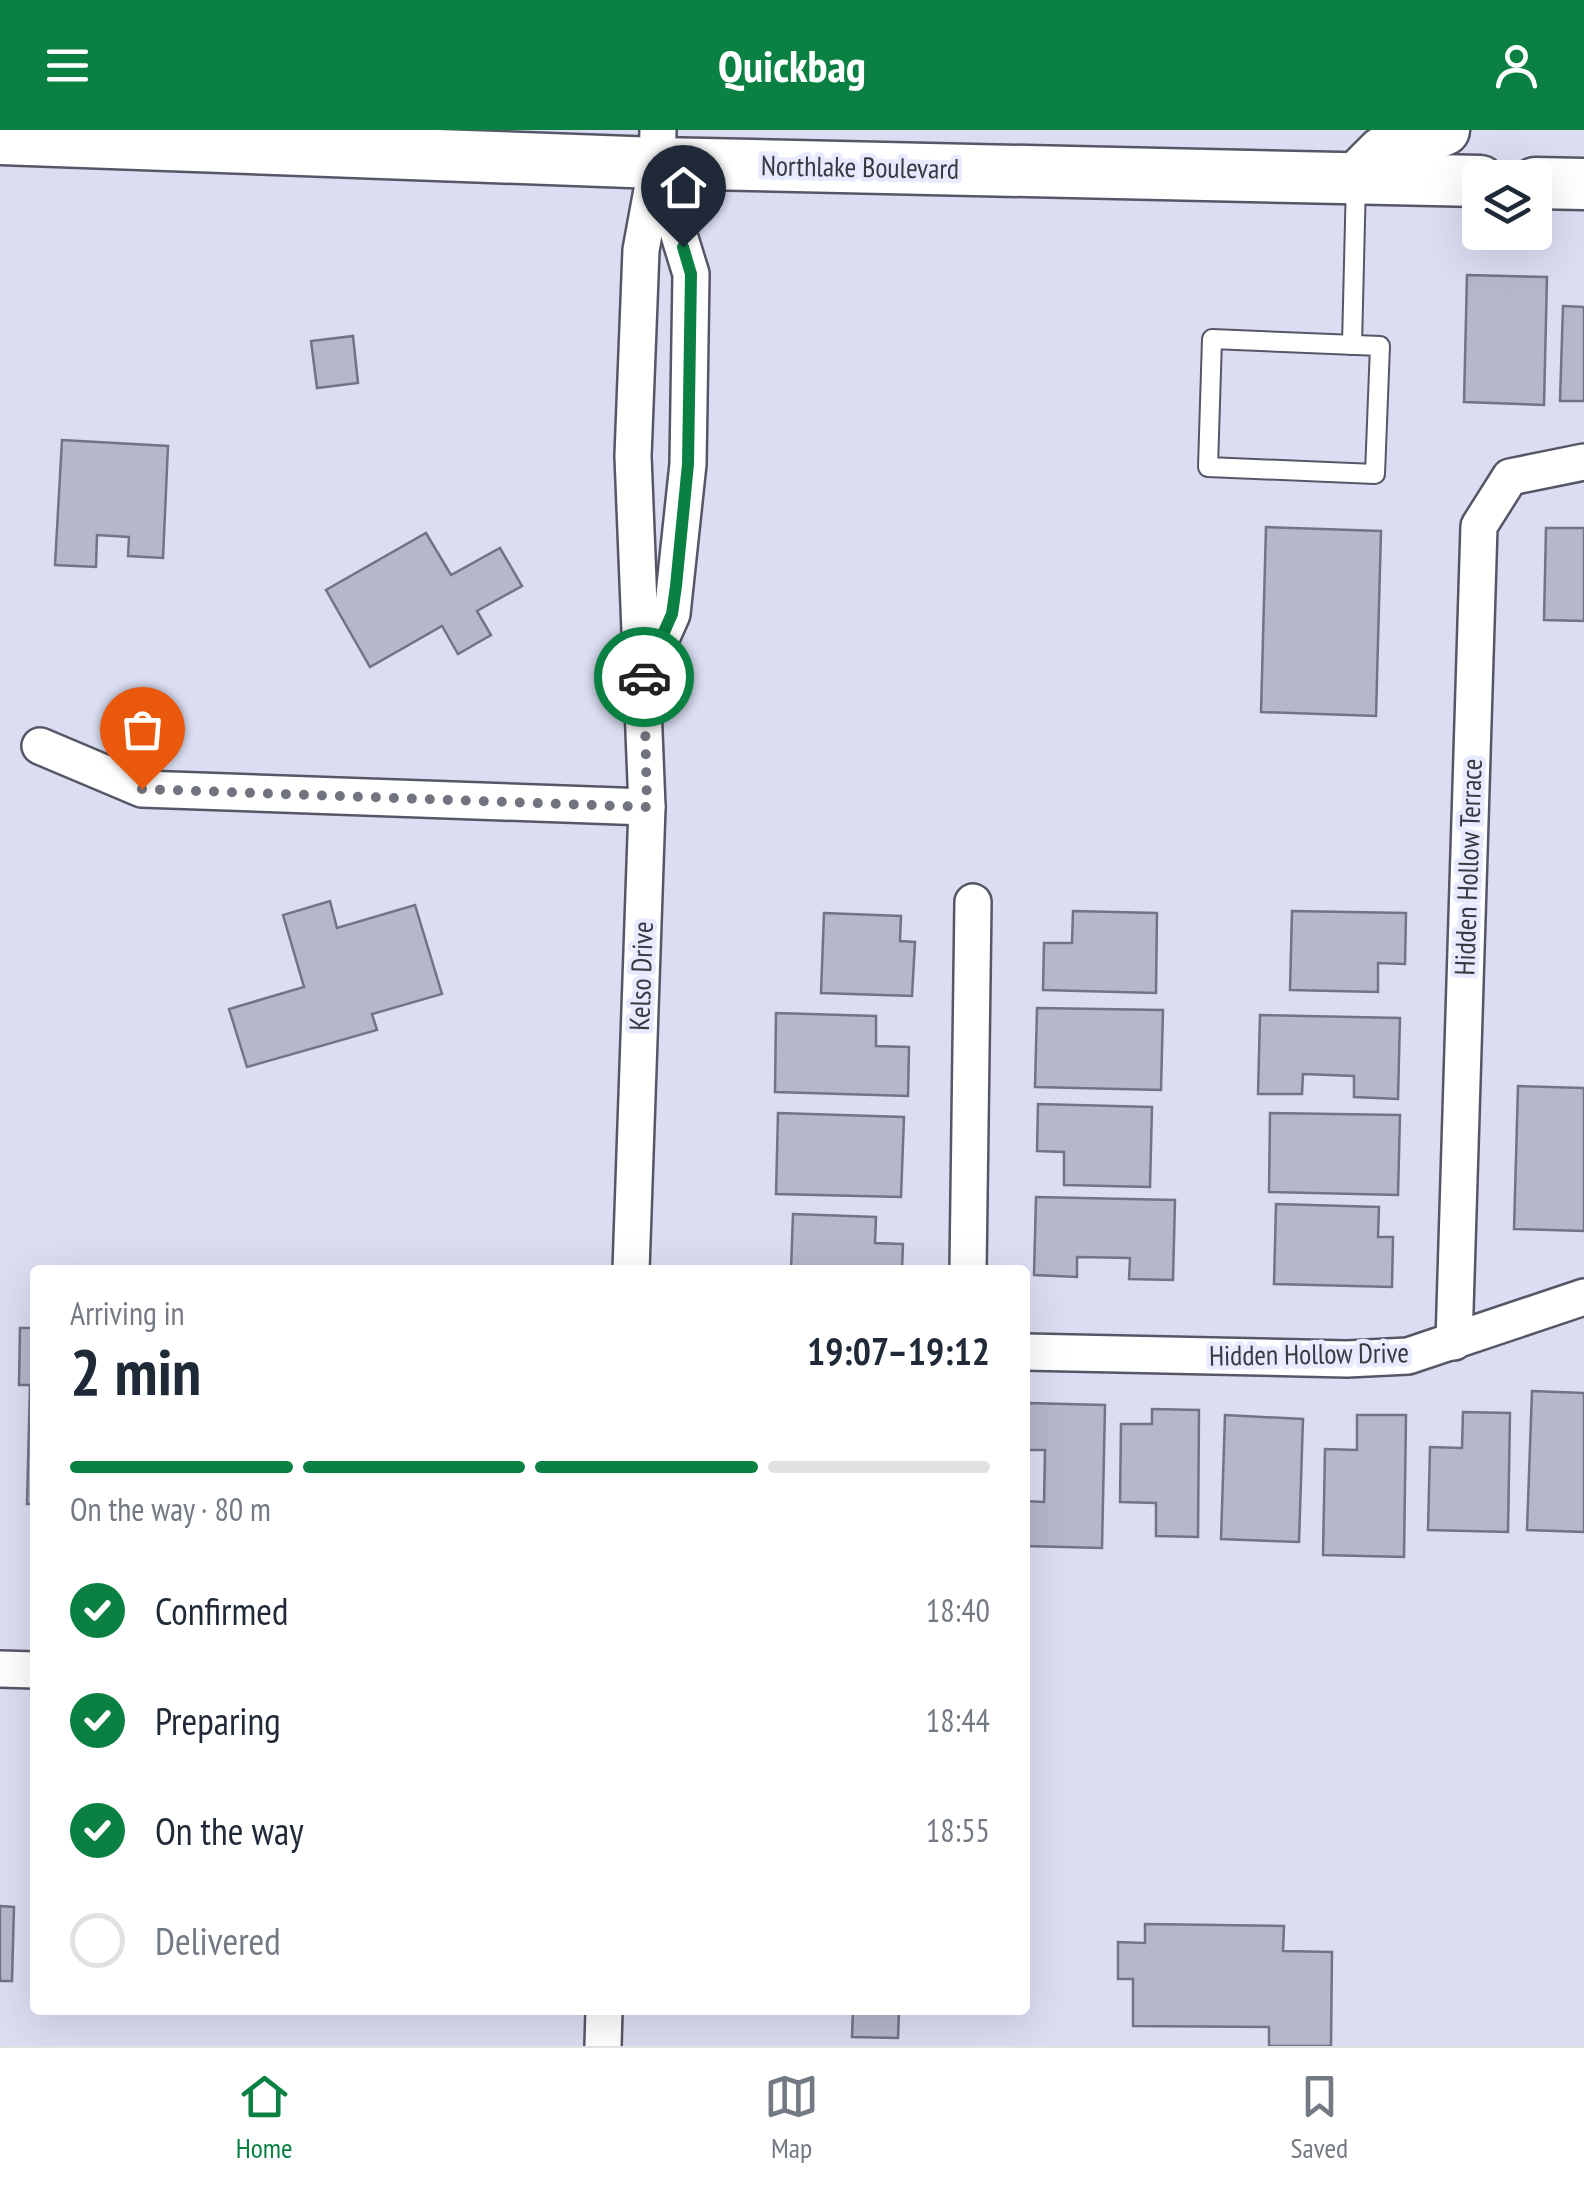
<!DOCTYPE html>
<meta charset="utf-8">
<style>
:root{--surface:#fff;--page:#f2f2f3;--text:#1f2937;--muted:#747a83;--line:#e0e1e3;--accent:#0b8043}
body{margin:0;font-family:"PT Sans Narrow",sans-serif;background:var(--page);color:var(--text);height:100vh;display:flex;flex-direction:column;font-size:38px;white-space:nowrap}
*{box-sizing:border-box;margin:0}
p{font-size:32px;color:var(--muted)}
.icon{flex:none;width:55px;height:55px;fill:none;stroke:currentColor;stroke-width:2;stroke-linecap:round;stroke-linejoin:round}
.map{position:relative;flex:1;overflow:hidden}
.details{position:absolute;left:30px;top:1135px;width:1000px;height:750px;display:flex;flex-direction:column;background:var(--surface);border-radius:10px;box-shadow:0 10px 40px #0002}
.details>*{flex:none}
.tools{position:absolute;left:1462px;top:30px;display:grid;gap:20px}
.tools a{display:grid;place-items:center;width:90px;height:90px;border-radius:10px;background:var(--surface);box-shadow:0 10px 40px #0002;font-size:50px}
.pin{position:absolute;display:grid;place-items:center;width:85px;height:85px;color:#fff;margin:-102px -42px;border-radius:50% 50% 50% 0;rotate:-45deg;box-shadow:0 0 10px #0007}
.pin .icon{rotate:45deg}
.courier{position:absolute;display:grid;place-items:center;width:100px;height:100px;margin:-50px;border:8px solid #0b8043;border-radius:50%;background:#fff;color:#222;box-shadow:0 2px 12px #0007}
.headline em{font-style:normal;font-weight:600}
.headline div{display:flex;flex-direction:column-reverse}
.headline{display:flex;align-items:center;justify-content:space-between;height:170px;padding:0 40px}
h1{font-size:65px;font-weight:600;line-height:75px}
.bar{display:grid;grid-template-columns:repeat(4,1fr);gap:15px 10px;align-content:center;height:120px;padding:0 40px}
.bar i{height:12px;border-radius:8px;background:var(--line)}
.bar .on{background:var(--accent)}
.bar p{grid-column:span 4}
ol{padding:0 40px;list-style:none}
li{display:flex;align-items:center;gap:30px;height:110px}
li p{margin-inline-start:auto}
li .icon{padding:10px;border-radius:50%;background:var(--accent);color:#fff;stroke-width:4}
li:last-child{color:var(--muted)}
li i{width:55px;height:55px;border:5px solid var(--line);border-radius:50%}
header{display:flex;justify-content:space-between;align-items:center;height:130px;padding:0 40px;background:var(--accent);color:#fff;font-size:45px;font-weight:600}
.tab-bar{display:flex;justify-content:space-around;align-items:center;height:140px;border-top:2px solid var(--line);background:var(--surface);font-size:28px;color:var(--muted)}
.tab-bar a{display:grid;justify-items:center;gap:5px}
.tab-bar .on{color:var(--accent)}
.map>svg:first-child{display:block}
</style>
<header><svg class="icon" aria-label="menu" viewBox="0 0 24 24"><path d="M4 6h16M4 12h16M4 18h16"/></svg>Quickbag<svg class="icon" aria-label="person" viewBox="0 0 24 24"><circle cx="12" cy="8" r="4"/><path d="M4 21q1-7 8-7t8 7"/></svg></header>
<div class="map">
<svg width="1584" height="1916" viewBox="0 0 1584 1916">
<rect width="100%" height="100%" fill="#dbdef2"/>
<g fill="#b5b8ca" stroke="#717485" stroke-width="2.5">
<polygon points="1467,145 1547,147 1544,275 1464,272"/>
<polygon points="1563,176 1584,177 1584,271 1560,271"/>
<polygon points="353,206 358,253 317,258 311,211"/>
<polygon points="62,310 168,316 163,428 128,426 129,407 97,405 96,437 55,435"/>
<polygon points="1266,397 1381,401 1376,586 1261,582"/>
<polygon points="1546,398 1584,398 1584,491 1544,490"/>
<polygon points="426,403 451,445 500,418 522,456 477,481 491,505 458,524 442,496 370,537 326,460"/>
<polygon points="330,771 337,798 415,775 442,864 372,884 377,900 247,937 229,879 304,857 283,785"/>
<polygon points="1073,781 1157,783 1156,863 1043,860 1044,813 1072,813"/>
<polygon points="1292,781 1406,783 1405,834 1378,833 1378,862 1290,860"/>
<polygon points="824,783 901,786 900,811 915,812 912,866 821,863"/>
<polygon points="1037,878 1163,880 1161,960 1035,957"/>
<polygon points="776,883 876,886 876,916 909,917 908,966 775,962"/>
<polygon points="1260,885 1400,888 1398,969 1354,967 1354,946 1303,944 1302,964 1258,964"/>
<polygon points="1518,956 1584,958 1584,1101 1514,1099"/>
<polygon points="1038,974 1152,977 1150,1057 1064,1055 1064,1022 1037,1021"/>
<polygon points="778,983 904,987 901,1067 776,1064"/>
<polygon points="1270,983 1400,985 1398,1065 1269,1062"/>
<polygon points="1036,1067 1175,1070 1173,1150 1129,1149 1130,1128 1077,1127 1077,1147 1034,1145"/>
<polygon points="1276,1074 1379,1077 1378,1107 1393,1107 1392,1157 1274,1154"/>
<polygon points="793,1084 876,1087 875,1113 903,1114 902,1140 791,1140"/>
<polygon points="20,1198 35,1198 35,1374 27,1374 30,1255 19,1255"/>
<polygon points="1532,1261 1584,1263 1584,1402 1527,1400"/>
<polygon points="1027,1273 1105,1275 1102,1418 1025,1416 1025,1371 1044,1372 1045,1320 1025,1320"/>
<polygon points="1152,1279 1199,1280 1198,1407 1156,1406 1156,1373 1120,1372 1121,1294 1152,1294"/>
<polygon points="1463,1282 1510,1283 1508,1402 1428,1400 1430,1317 1462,1318"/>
<polygon points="1225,1285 1303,1289 1299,1412 1221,1409"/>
<polygon points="1357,1285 1406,1285 1404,1427 1323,1425 1325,1319 1357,1320"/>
<polygon points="0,1776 14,1777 12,1851 0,1851"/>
<polygon points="1145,1794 1284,1796 1283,1821 1332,1822 1331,1916 1269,1916 1269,1897 1133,1896 1133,1849 1118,1849 1118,1812 1145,1813"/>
<polygon points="853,1880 899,1880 898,1908 852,1907"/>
</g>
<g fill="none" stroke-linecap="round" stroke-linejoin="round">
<defs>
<g id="service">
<polygon points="1212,209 1380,216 1375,344 1208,337"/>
<polyline points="1352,215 1356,51"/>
</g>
<g id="minor">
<polyline points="646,542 672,484 688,334 691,144 659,40"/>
<polyline points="40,616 142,659 647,677"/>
<polyline points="631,1140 647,677 633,326 641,120 657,33 658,0"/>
<polyline points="968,1140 973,772"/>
<polyline points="1454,1212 1479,396 1510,347 1584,332"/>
<polyline points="1025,1222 1347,1229 1408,1226 1584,1167"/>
<polyline points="0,1539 35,1540"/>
<polyline points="603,1916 604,1880"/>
</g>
<g id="secondary">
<polyline points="0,9 657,33 1480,51"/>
<polyline points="1357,48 1383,22 1444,0"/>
<polyline points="1535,53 1584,54"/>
</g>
</defs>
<use href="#service" stroke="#555767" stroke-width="22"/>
<use href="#minor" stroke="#555767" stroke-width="40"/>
<use href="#secondary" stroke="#555767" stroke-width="55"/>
<use href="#service" stroke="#fff" stroke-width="18"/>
<use href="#minor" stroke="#fff" stroke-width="35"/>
<use href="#secondary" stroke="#fff" stroke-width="50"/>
</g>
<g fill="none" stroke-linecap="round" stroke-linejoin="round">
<polyline stroke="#71737f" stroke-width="10" stroke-dasharray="0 18" points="142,659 647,677 644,547"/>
<polyline stroke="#0b8043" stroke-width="12" points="644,547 672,484 676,456 688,334 691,144 683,117"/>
</g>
<g text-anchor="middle" stroke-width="9" stroke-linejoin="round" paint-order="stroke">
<g font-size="28" fill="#383941" stroke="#e8ebff">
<text transform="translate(860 37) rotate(1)" y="10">Northlake Boulevard</text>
<text transform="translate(1468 737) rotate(-88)" y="10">Hidden Hollow Terrace</text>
<text transform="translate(641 846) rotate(-88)" y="10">Kelso Drive</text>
<text transform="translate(1309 1224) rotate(-1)" y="10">Hidden Hollow Drive</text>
</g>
</g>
</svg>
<div class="tools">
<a><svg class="icon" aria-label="layers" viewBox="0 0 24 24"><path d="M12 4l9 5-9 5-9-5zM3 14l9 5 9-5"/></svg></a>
</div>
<div class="pin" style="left:142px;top:659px;background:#ea580c"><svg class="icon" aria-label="bag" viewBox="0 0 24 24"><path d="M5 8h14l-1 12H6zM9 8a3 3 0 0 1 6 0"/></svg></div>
<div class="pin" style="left:683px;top:117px;background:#1f2937"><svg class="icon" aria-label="home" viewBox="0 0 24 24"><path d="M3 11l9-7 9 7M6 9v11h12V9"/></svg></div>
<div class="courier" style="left:644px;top:547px"><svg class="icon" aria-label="car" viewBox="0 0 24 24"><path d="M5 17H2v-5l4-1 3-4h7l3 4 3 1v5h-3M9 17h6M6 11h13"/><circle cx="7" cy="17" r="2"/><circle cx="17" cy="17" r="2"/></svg></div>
<section class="details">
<div class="headline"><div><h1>2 min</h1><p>Arriving in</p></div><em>19:07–19:12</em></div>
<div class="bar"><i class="on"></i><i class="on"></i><i class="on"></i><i></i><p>On the way · 80 m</p></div>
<ol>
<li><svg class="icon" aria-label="check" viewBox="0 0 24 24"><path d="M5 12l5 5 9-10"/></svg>Confirmed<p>18:40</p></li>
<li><svg class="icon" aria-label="check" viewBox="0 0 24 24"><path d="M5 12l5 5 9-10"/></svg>Preparing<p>18:44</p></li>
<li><svg class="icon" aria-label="check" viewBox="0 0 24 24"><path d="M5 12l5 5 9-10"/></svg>On the way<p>18:55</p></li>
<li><i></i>Delivered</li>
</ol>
</section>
</div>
<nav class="tab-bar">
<a class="on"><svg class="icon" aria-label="home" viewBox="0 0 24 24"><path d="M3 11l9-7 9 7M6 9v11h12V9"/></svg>Home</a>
<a><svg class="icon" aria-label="map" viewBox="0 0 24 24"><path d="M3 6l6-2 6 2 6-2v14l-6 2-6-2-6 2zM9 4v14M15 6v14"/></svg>Map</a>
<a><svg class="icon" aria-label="saved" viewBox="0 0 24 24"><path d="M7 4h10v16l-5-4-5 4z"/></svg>Saved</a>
</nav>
